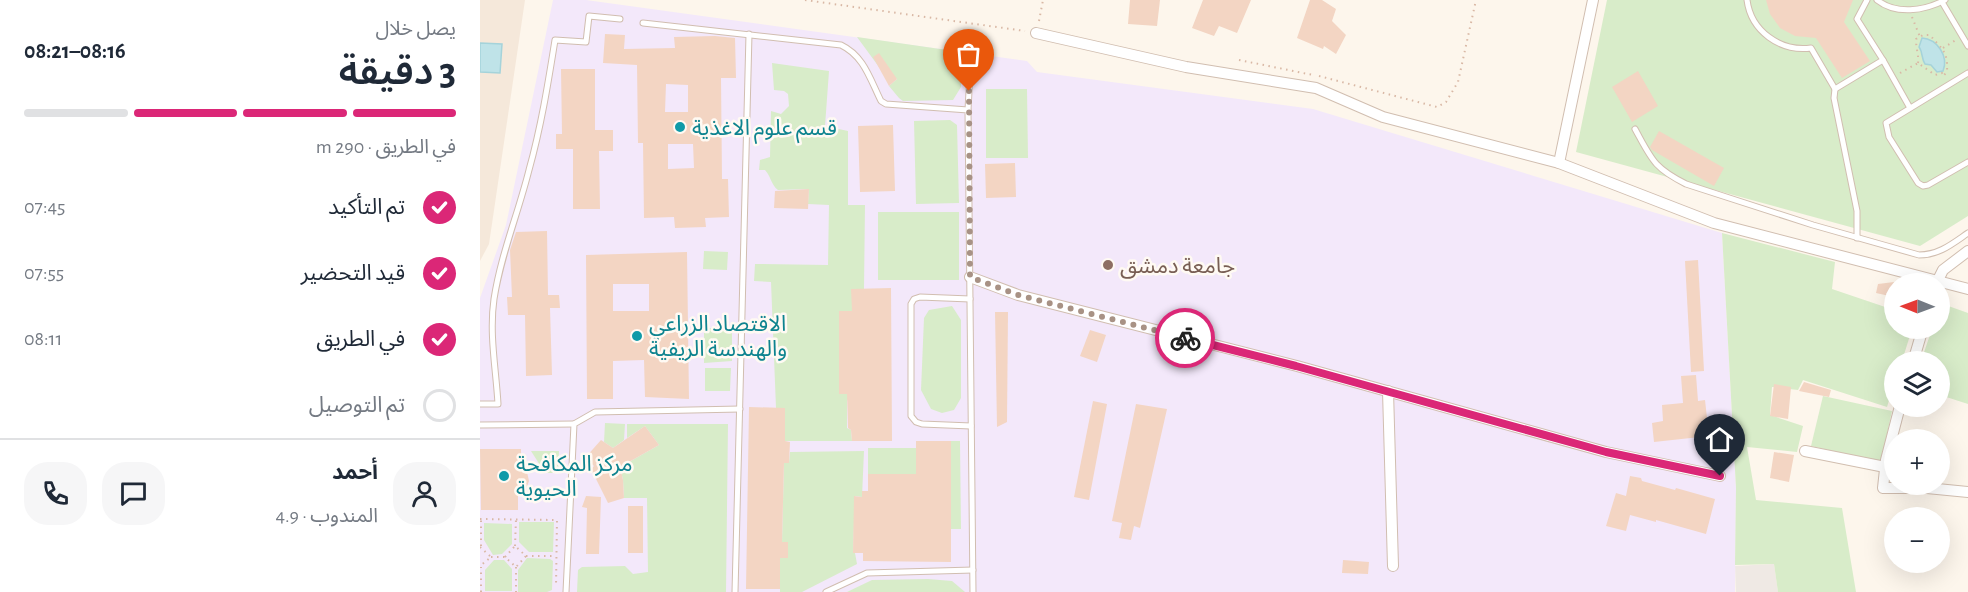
<!DOCTYPE html>
<html lang="ar">
<meta charset="utf-8">
<style>
:root{--surface:#fff;--page:#f6f6f7;--text:#1f2937;--muted:#747a83;--line:#e0e1e3;--accent:#db2777}
body{margin:0;font-family:"Alegreya Sans","Noto Sans Arabic",sans-serif;background:var(--page);color:var(--text);direction:rtl;height:100vh;display:flex;flex-direction:column;font-size:22px;white-space:nowrap}
*{box-sizing:border-box;margin:0}
p{font-size:20px;color:var(--muted)}
.icon{flex:none;width:33px;height:33px;fill:none;stroke:currentColor;stroke-width:2;stroke-linecap:round;stroke-linejoin:round}
.map{position:relative;flex:1;overflow:hidden;direction:ltr}
.panel{display:flex;flex-direction:column;background:var(--surface);width:480px}
.panel>*{flex:none}
.needle{width:39px;rotate:271deg}
.tools{position:absolute;left:1404px;top:273px;display:grid;gap:12px}
.tools a{display:grid;place-items:center;width:66px;height:66px;border-radius:50%;background:var(--surface);box-shadow:0 6px 24px #0002;font-size:30px}
.pin{position:absolute;display:grid;place-items:center;width:51px;height:51px;color:#fff;margin:-62px -26px;border-radius:50% 50% 50% 0;rotate:-45deg;box-shadow:0 0 6px #0007}
.pin .icon{rotate:45deg}
.courier{position:absolute;display:grid;place-items:center;width:60px;height:60px;margin:-30px;border:4px solid #db2777;border-radius:50%;background:#fff;color:#222;box-shadow:0 2px 8px #0007}
.head em{font-style:normal;font-weight:600}
.head div{display:flex;flex-direction:column-reverse}
.head{display:flex;align-items:center;justify-content:space-between;height:102px;padding:0 24px}
h1{font-size:39px;font-weight:600;line-height:45px}
.bar{display:grid;grid-template-columns:repeat(4,1fr);gap:9px 6px;align-content:center;height:72px;padding:0 24px}
.bar i{height:8px;border-radius:4px;background:var(--line)}
.bar .current{background:var(--accent)}
.bar p{grid-column:span 4}
.line{display:flex;align-items:center;gap:15px;padding:0 24px;border-top:2px solid var(--line)}
.line div{flex:1}
.round{display:grid;place-items:center;flex:none;width:63px;height:63px;border-radius:24px;background:var(--page)}
ol{padding:0 24px;list-style:none}
li{display:flex;align-items:center;gap:18px;height:66px}
li p{margin-inline-start:auto}
li .icon{padding:6px;border-radius:50%;background:var(--accent);color:#fff;stroke-width:4}
li:last-child{color:var(--muted)}
li i{width:33px;height:33px;border:3px solid var(--line);border-radius:50%}
main{display:flex;flex:1;min-height:0}
.map>svg:first-child{display:block}
</style>
<main>
<div class="map">
<svg width="1488" height="592" viewBox="0 0 1488 592">
<rect width="100%" height="100%" fill="#fdf6ec"/>
<polygon fill="#f5e8da" points="0,0 45,0 9,244 0,261"/>
<polygon fill="#efe9e4" points="1294,564 1298,592 1256,592 1255,566"/>
<polygon fill="#f3e8fa" points="73,0 106,0 547,61 557,72 833,109 1242,233 1256,488 1255,592 0,592 0,298 26,225"/>
<g fill="#d8ecc9">
<polygon points="1127,0 1488,0 1488,216 1440,246 1096,152"/>
<polygon points="377,37 481,52 481,87 473,100 423,101 419,98 409,86 417,79 399,67"/>
<path d="M292 63 349 71 345 126 368 131V205H385L384 289H372V311H359V394H371L367 401V428L371 430 372 441H305V408H296L291 282 274 281 275 264 348 265 349 205 328 204 329 189 298 190C291 185 291 176 285 170H279L280 160 290 157 291 111 301 114 309 106 308 94 304 91 294 90Z"/>
<polygon points="506,89 547,89 548,158 506,158"/>
<polygon points="470,120 477,125 479,203 436,204 434,121"/>
<rect x="398" y="212" width="81" height="68"/>
<polygon points="1242,233 1355,262 1352,289 1414,310 1414,328 1432,329 1422,361 1414,362 1414,384 1407,407 1323,380 1318,390 1292,387 1290,415 1323,426 1317,452 1267,447 1276,500 1362,508 1376,592 1298,592 1294,564 1255,565 1256,488"/>
<polygon points="224,251 248,252 247,270 223,269"/>
<polygon points="1460,303 1488,313 1488,404 1460,395 1460,362 1441,361 1452,329 1460,328"/>
<polygon points="472,306 481,320 481,398 474,410 462,413 451,409 441,390 444,318 449,310"/>
<polygon points="224,328 252,328 252,361 224,363"/>
<polygon points="225,368 251,368 250,391 225,391"/>
<polygon points="1343,396 1412,411 1401,462 1331,446"/>
<polygon points="125,423 145,424 144,440 133,448 124,442"/>
<polygon points="147,424 248,424 246,592 97,592 98,570 102,567 145,566 153,574 168,572 167,498 144,498 143,480 140,467 179,445 165,426 147,438"/>
<polygon points="471,441 480,441 481,529 471,529"/>
<polygon points="388,448 436,448 436,561 418,474 388,474"/>
<polygon points="51,451 79,451 78,473 65,473"/>
<polygon points="384,451 382,497 375,496 373,553 375,553 377,564 322,592 300,592 300,558 308,557 308,542 302,542 304,463 309,463 310,452"/>
<polygon points="39,522 74,522 73,552 49,552 39,542"/>
<polygon points="4,523 32,524 32,544 22,554 13,555 4,540"/>
<polygon points="47,558 70,559 73,561 72,590 67,592 38,592 38,570"/>
<polygon points="14,560 24,560 32,569 32,591 5,591 5,570"/>
<polygon points="448,579 472,581 485,592 367,592 392,580"/>
</g>
<g fill="#bfe3e8" stroke="#a5d3da" stroke-width="1.5">
<path d="M1442 38C1457 39 1469 56 1463 71L1457 72 1451 65 1445 64C1441 58 1443 52 1439 47Z"/>
<polygon points="0,43 22,44 20,73 0,72"/>
</g>
<g fill="#f3d5c3" fill-rule="evenodd">
<polygon points="650,0 680,0 677,26 648,24"/>
<polygon points="723,0 771,0 757,33 739,26 734,36 712,28"/>
<polygon points="830,0 842,0 856,9 852,21 866,35 856,54 844,46 843,49 817,38"/>
<polygon points="1286,0 1373,0 1364,22 1390,61 1362,78 1336,38 1315,36 1300,28 1290,14"/>
<path d="M125 34 145 35 144 49 195 48 194 37 235 36 255 38 256 78H241L242 179H248L249 217 225 218 226 227 195 228 194 217 164 218 163 143H158L157 65 123 63ZM186 84 208 85V112H185ZM188 144H213L214 168 188 169Z"/>
<polygon points="399,53 417,79 409,86 393,57"/>
<polygon points="81,69 115,69 115,130 133,130 133,151 119,151 120,209 93,209 93,149 76,149 76,134 82,134"/>
<polygon points="1158,71 1178,106 1152,122 1132,87"/>
<polygon points="413,125 415,191 380,192 378,126"/>
<polygon points="1179,131 1244,168 1234,186 1172,150 1170,147"/>
<polygon points="535,163 536,197 506,198 505,164"/>
<polygon points="329,189 328,209 294,208 295,191"/>
<polygon points="67,231 68,295 79,295 80,308 70,308 72,375 46,376 45,315 28,315 27,297 32,297 30,250 36,232"/>
<path d="M207 252 209 399 165 397 164 360 133 361V399H107L106 255ZM133 284H169V311H133Z"/>
<polygon points="1218,260 1224,371 1211,372 1205,261"/>
<polygon points="1414,282 1414,297 1396,293 1398,284"/>
<polygon points="411,288 412,441 372,441 371,430 368,428 367,394 359,394 359,311 372,311 371,289"/>
<polygon points="515,312 528,312 527,422 517,427"/>
<polygon points="610,330 626,335 617,362 600,356"/>
<polygon points="1216,375 1218,401 1225,400 1229,436 1174,442 1172,423 1183,421 1182,405 1203,403 1201,376"/>
<polygon points="1324,382 1351,390 1349,397 1319,391"/>
<polygon points="1294,384 1311,387 1308,419 1290,416"/>
<polygon points="613,401 627,404 609,500 594,497"/>
<polygon points="656,404 687,409 660,528 654,526 651,540 639,538 642,523 632,521"/>
<polygon points="269,407 305,408 305,441 310,442 309,463 304,463 302,542 308,542 308,558 300,558 300,589 266,589"/>
<polygon points="165,426 179,445 140,467 143,480 144,498 128,503 111,469 114,466 105,458 121,440 133,448"/>
<polygon points="436,441 471,441 471,562 383,561 383,553 373,553 374,496 382,497 382,491 388,491 388,474 436,474"/>
<polygon points="0,449 41,449 41,466 47,472 49,481 45,492 38,496 38,510 1,510"/>
<polygon points="1294,452 1314,455 1309,482 1290,478"/>
<polygon points="1150,476 1161,478 1162,481 1195,490 1196,488 1235,499 1226,534 1176,520 1176,522 1150,515 1146,531 1126,526 1136,493 1146,496"/>
<polygon points="106,496 121,497 119,554 106,554 107,508 102,507"/>
<rect x="148" y="506" width="15" height="47"/>
<polygon points="863,560 889,562 888,574 862,573"/>
</g>
<g fill="none" stroke-linecap="round" stroke-linejoin="round">
<defs>
<g id="lane">
<path d="M1267 0C1271 31 1300 52 1331 48L1355 89 1403 60 1377 19 1387 0"/>
<path d="M1397 0C1416 15 1444 11 1465 0"/>
<polyline points="1462,2 1488,46"/>
<path d="M163 23 361 45C384 56 390 79 401 101L406 104 488 110 493 592"/>
<polyline points="1403,60 1430,108"/>
<polyline points="1488,73 1406,123 1409,137 1438,183 1443,186 1448,185 1488,162"/>
<polyline points="1355,89 1354,98 1377,211 1377,238"/>
<polyline points="488,110 490,72"/>
<path d="M1155 129C1172 160 1174 168 1206 184L1333 225 1439 255C1459 255 1472 244 1488 233"/>
<polyline points="490,299 440,297 434,299 431,304 431,416 436,422 442,424 491,426"/>
<path d="M0 404H18C16 369 9 334 14 299 21 254 38 214 49 170 61 127 68 84 75 40L106 42 109 16 140 19"/>
<polyline points="0,425 94,424"/>
<polyline points="86,592 94,424 115,412 260,409"/>
<polyline points="255,592 269,34"/>
<polyline points="346,592 387,573 493,570"/>
</g>
<g id="street">
<polyline points="556,33 706,67 836,88 903,117 1079,163 1234,223 1488,289"/>
<polyline points="1079,163 1113,0"/>
<polyline points="490,277 538,295 817,366 1126,452 1240,476"/>
<polyline points="1456,284 1463,270 1488,251"/>
<polyline points="1433,362 1443,328"/>
<polyline points="908,391 913,566"/>
<polyline points="1420,406 1406,460 1403,488 1447,488 1488,492"/>
<polyline points="1325,451 1405,467"/>
</g>
</defs>
<use href="#lane" stroke="#d1beb0" stroke-width="7"/>
<use href="#street" stroke="#d1beb0" stroke-width="12"/>
<g stroke="#d9b8a5" stroke-width="2" stroke-dasharray="1.5 4.5" stroke-linecap="butt">
<polyline points="325,0 545,31"/>
<polyline points="1432,17 1440,37"/>
<polyline points="559,21 563,0"/>
<polyline points="1463,48 1476,40"/>
<polyline points="759,60 833,75"/>
<path d="M1438 63C1439 56 1436 49 1436 39L1443 35H1450C1462 50 1468 50 1467 72L1464 75"/>
<polyline points="1420,73 1438,63 1455,75 1462,73 1463,75"/>
<polyline points="839,76 957,107 966,102 978,82 996,0"/>
<polyline points="0,519 77,520 76,586"/>
<polyline points="1,546 1,519"/>
<polyline points="35,546 36,519"/>
<polyline points="0,547 11,557 0,566"/>
<polyline points="46,556 76,556"/>
<polyline points="11,557 25,557 36,567 46,556 35,546 25,557"/>
<polyline points="36,567 36,592"/>
<polyline points="1,592 1,567"/>
</g>
<use href="#lane" stroke="#fff" stroke-width="5"/>
<use href="#street" stroke="#fff" stroke-width="10"/>
</g>
<g fill="none" stroke-linecap="round" stroke-linejoin="round">
<polyline stroke="#a89285" stroke-width="6" stroke-dasharray="0 10.8" points="489,91 490,277 538,295 705,338"/>
<polyline stroke="#db2777" stroke-width="8" points="705,338 816,366 1126,452 1240,476"/>
</g>
<g fill="#0f9aa8" stroke="#fffaf3" stroke-width="2">
<circle cx="200" cy="127" r="6"/>
<circle cx="157" cy="336" r="6"/>
<circle cx="24" cy="476" r="6"/>
</g>
<circle fill="#8d6e63" stroke="#fffaf3" stroke-width="2" cx="628" cy="265" r="6"/>
<g text-anchor="middle" stroke-width="5" stroke-linejoin="round" paint-order="stroke">
<g font-size="22" fill="#0d838f" stroke="#fffaf3" text-anchor="start">
<text x="212" y="135">قسم علوم الاغذية</text>
<text x="169" y="331">الاقتصاد الزراعي<tspan x="169" dy="25">والهندسة الريفية</tspan></text>
<text x="36" y="471">مركز المكافحة<tspan x="36" dy="25">الحيوية</tspan></text>
</g>
<g font-size="22" fill="#785e54" stroke="#fffaf3" text-anchor="start">
<text x="640" y="273">جامعة دمشق</text>
</g>
</g>
</svg>
<div class="tools">
<a><svg class="needle" viewBox="-14 -14 28 28"><path d="M0-13l5 13h-10z" fill="#e53935"/><path d="M0 13l5-13h-10z" fill="#747a83"/></svg></a>
<a><svg class="icon" aria-label="layers" viewBox="0 0 24 24"><path d="M12 4l9 5-9 5-9-5zM3 14l9 5 9-5"/></svg></a>
<a>+</a>
<a>−</a>
</div>
<div class="pin" style="left:489px;top:91px;background:#ea580c"><svg class="icon" aria-label="bag" viewBox="0 0 24 24"><path d="M5 8h14l-1 12H6zM9 8a3 3 0 0 1 6 0"/></svg></div>
<div class="pin" style="left:1240px;top:476px;background:#1f2937"><svg class="icon" aria-label="home" viewBox="0 0 24 24"><path d="M3 11l9-7 9 7M6 9v11h12V9"/></svg></div>
<div class="courier" style="left:705px;top:338px"><svg class="icon" aria-label="bike" viewBox="0 0 24 24"><circle cx="6" cy="16" r="4"/><circle cx="18" cy="16" r="4"/><path d="M6 16l4-8h5l3 8M10 8l3 8H6M13 5h3"/></svg></div>
</div>
<section class="panel">
<div class="head"><div><h1>3 دقيقة</h1><p>يصل خلال</p></div><em>08:16–08:21</em></div>
<div class="bar"><i class="current"></i><i class="current"></i><i class="current"></i><i></i><p>في الطريق · 290 m</p></div>
<ol>
<li><svg class="icon" aria-label="check" viewBox="0 0 24 24"><path d="M5 12l5 5 9-10"/></svg>تم التأكيد<p>07:45</p></li>
<li><svg class="icon" aria-label="check" viewBox="0 0 24 24"><path d="M5 12l5 5 9-10"/></svg>قيد التحضير<p>07:55</p></li>
<li><svg class="icon" aria-label="check" viewBox="0 0 24 24"><path d="M5 12l5 5 9-10"/></svg>في الطريق<p>08:11</p></li>
<li><i></i>تم التوصيل</li>
</ol>
<div class="line" style="height:108px"><a class="round"><svg class="icon" aria-label="person" viewBox="0 0 24 24"><circle cx="12" cy="8" r="4"/><path d="M4 21q1-7 8-7t8 7"/></svg></a><div><b>أحمد</b><p>المندوب · 4.9</p></div><a class="round"><svg class="icon" aria-label="chat" viewBox="0 0 24 24"><path d="M4 5h16v11H9l-5 4z"/></svg></a><a class="round"><svg class="icon" aria-label="phone" viewBox="0 0 24 24"><path d="M5 4h4l2 5-3 2q2 4 5 5l2-3 5 2v4C11 20 4 13 5 4z"/></svg></a></div>
</section>
</main>
